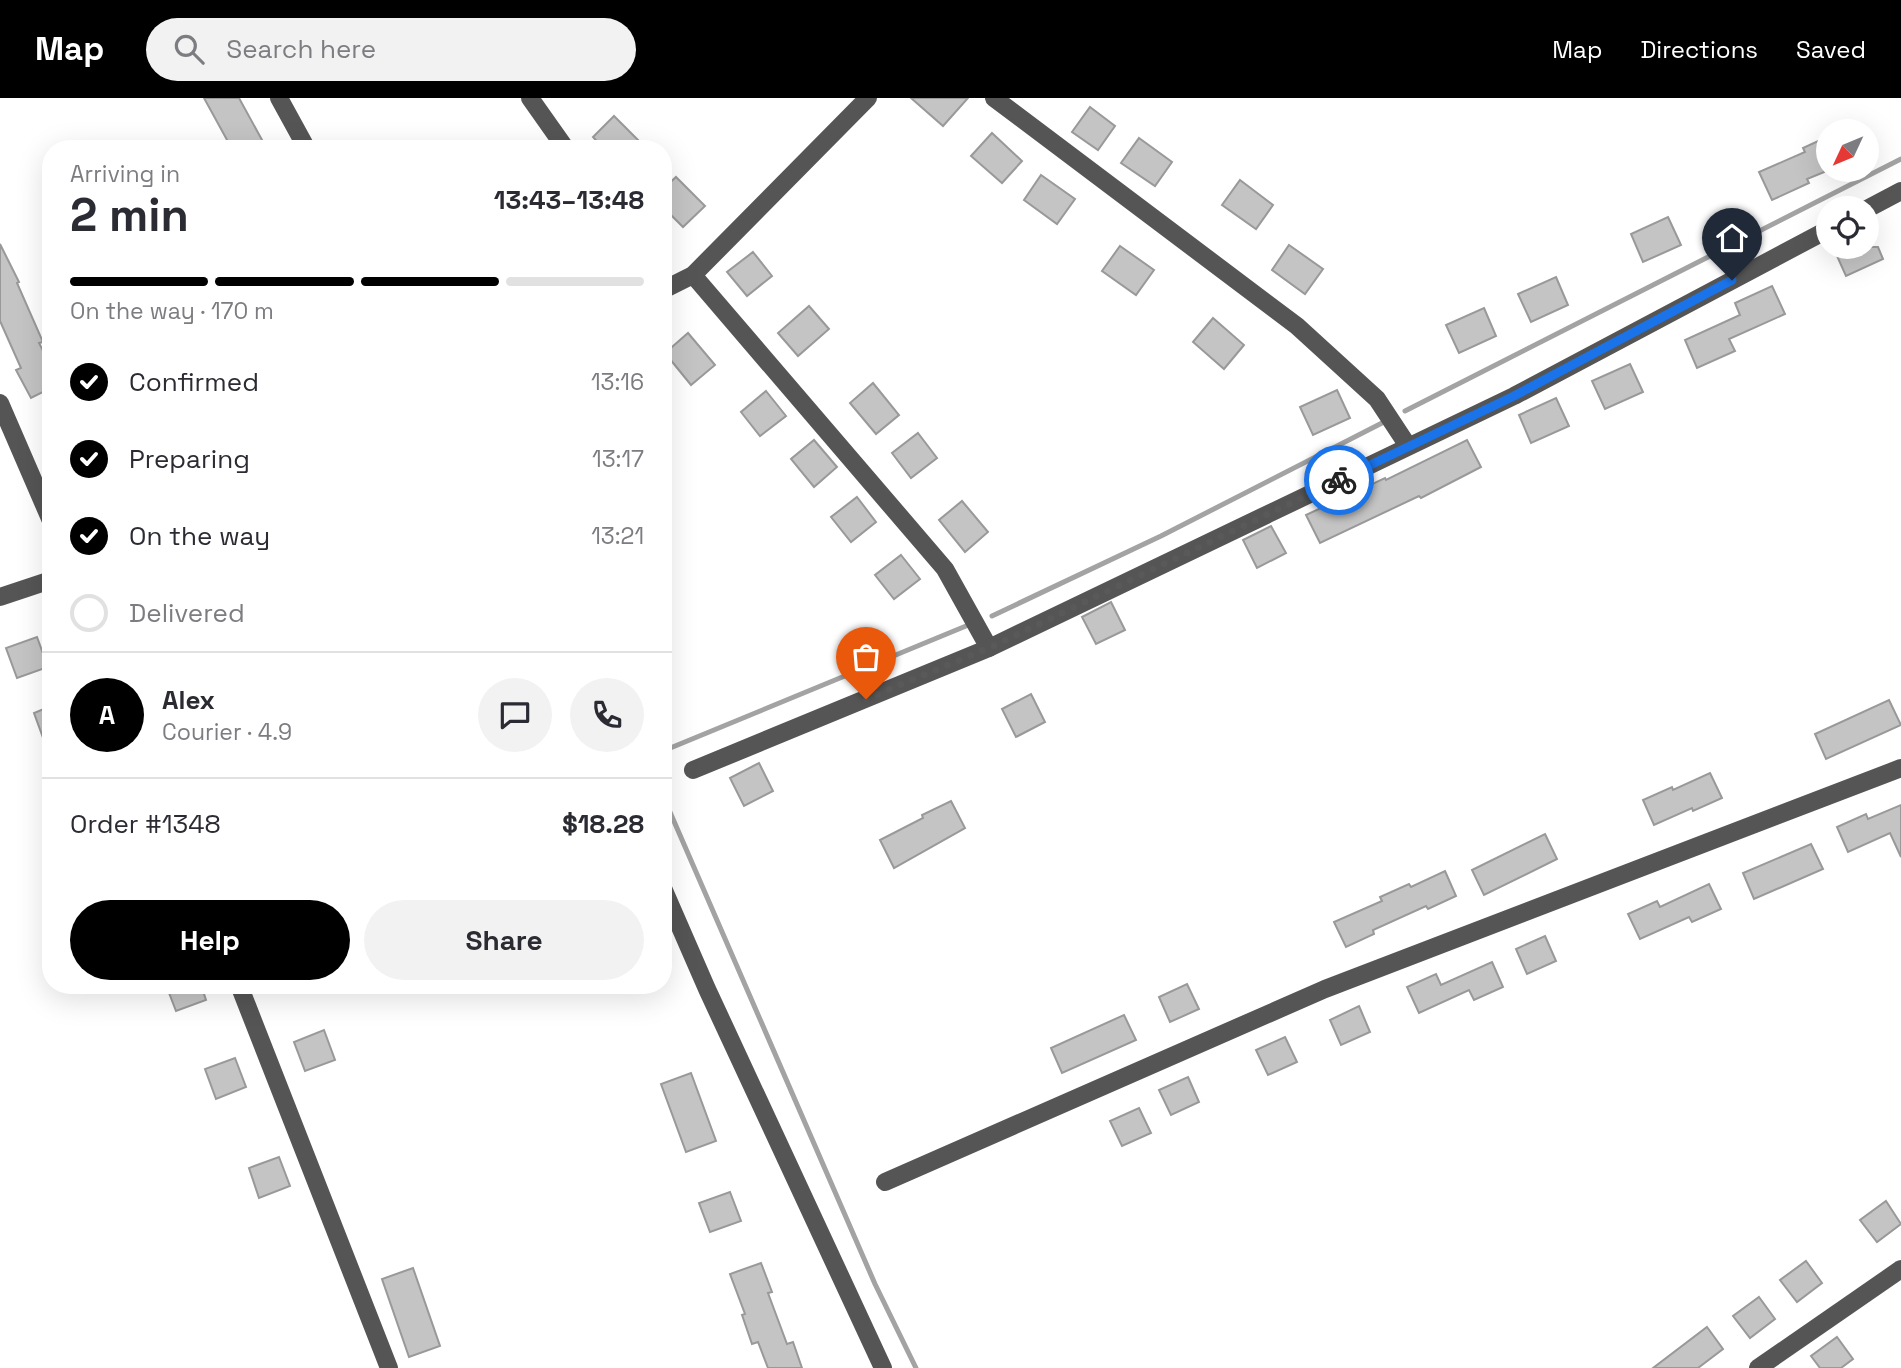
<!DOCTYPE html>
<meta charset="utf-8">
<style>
:root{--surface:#fff;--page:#f2f2f3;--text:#2b2b33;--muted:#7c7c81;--line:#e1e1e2;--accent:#000}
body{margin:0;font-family:"Space Grotesk",sans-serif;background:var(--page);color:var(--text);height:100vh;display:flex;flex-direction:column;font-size:26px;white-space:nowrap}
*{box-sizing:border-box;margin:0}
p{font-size:23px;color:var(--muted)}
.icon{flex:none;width:38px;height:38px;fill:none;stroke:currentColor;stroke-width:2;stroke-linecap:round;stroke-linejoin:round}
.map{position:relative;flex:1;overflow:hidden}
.details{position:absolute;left:42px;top:42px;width:630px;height:854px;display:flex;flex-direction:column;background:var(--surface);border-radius:28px;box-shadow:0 7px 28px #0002}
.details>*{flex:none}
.needle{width:46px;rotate:226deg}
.tools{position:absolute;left:1816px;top:21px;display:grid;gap:14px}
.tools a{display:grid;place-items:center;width:63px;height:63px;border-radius:50%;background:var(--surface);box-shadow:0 7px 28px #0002;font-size:35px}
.pin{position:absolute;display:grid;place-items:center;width:60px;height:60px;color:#fff;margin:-72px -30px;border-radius:50% 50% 50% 0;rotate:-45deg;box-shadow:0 0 7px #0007}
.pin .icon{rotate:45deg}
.courier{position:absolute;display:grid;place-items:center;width:70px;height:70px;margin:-35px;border:5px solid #1a73e8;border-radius:50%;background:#fff;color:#222;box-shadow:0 2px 9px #0007}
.overview em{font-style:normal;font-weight:700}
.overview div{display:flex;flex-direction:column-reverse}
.overview{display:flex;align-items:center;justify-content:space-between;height:119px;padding:0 28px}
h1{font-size:46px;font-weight:700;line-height:52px}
.bar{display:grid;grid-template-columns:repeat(4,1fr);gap:10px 7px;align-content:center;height:84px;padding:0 28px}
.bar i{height:9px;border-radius:5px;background:var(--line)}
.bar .current{background:var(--accent)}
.bar p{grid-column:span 4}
.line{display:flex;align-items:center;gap:18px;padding:0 28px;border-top:2px solid var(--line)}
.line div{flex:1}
.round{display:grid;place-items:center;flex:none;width:74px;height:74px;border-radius:37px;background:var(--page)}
ol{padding:0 28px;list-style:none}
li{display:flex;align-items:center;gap:21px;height:77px}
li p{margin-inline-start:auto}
li .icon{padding:7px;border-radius:50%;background:var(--accent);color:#fff;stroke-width:4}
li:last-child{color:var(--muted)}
li i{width:38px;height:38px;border:4px solid var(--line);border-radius:50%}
.cta{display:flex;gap:14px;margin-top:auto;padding:14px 28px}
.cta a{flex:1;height:80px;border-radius:42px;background:var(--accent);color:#fff;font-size:28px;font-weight:700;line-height:80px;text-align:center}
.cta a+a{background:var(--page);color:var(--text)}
header{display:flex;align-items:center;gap:42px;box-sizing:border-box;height:98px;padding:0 35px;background:var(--accent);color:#fff}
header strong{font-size:33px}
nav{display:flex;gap:38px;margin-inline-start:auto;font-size:24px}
.search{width:490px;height:63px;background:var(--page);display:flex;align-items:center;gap:18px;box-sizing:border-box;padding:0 24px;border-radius:38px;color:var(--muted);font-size:26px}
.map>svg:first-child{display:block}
</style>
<header>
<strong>Map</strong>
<div class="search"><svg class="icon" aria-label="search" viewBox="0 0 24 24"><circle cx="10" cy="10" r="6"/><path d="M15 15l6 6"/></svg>Search here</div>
<nav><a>Map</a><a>Directions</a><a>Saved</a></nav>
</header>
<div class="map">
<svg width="1901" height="1270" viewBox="0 0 1901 1270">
<rect width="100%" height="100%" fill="#fff"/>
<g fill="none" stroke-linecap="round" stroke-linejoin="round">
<g stroke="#a3a3a3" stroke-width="5">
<polyline points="1405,313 1901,61"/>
<polyline points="992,518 1161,438 1382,325"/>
<polyline points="663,653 966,528"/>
<polyline points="663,698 875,1186 916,1270"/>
</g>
</g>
<g fill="#c4c4c4" stroke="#999" stroke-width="2">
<polygon points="204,0 239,0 267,51 232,51"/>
<polygon points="911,0 968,0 943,28"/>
<polygon points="1090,9 1115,28 1098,52 1072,34"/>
<polygon points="614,18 647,51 604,51 593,39"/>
<polygon points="992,35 1022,63 1002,85 971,58"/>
<polygon points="1829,38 1829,72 1807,81 1809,85 1772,102 1759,74 1805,54 1803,50"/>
<polygon points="1139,40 1172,64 1155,88 1121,65"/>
<polygon points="1041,77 1075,101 1057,126 1024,102"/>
<polygon points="676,79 705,108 683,129 663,109 663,91"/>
<polygon points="1240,82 1273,107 1256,131 1222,107"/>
<polygon points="1668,119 1681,147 1643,164 1631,136"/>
<polygon points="0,146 19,184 17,185 43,244 39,245 51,268 51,290 31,300 16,272 21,270 0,223"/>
<polygon points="1289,147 1323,171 1305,196 1272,172"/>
<polygon points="1120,148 1154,172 1136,197 1102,173"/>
<polygon points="1833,149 1878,149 1883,161 1846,178"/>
<polygon points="753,154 772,178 747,198 727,174"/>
<polygon points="1556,179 1568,207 1531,224 1518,196"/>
<polygon points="1772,188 1785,216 1729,241 1735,253 1697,270 1685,242 1740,217 1735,205"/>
<polygon points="809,208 829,231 798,258 778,235"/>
<polygon points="1484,210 1496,238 1459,255 1446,227"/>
<polygon points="1213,220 1244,247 1224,271 1193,244"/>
<polygon points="688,235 715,267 691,287 665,255"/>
<polygon points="1630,266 1643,294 1605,311 1592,283"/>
<polygon points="873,285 899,317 876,336 850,305"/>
<polygon points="1337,292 1350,320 1313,337 1300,309"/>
<polygon points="766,293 786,318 760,338 741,314"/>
<polygon points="1556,300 1569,328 1531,345 1519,317"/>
<polygon points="918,335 937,360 911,380 892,355"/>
<polygon points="814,342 837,369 814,389 791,361"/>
<polygon points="1467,342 1481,369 1421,400 1419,398 1320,445 1306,417 1385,380 1386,382"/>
<polygon points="857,399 876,424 851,444 831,419"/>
<polygon points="962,403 988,434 965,454 939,422"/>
<polygon points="1271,428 1286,455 1257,470 1243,442"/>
<polygon points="901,457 920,481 894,501 875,477"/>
<polygon points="1111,504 1125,532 1096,546 1082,519"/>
<polygon points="37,539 48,569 17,580 6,550"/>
<polygon points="1031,596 1045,624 1016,639 1002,611"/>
<polygon points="1889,602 1901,627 1826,661 1815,636"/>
<polygon points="51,608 51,656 49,656 34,615"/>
<polygon points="759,665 773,693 744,708 730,680"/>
<polygon points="1710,675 1722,700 1693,713 1692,710 1654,727 1643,702 1672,689 1673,692"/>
<polygon points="951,703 965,730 894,770 880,742 923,720 922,717"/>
<polygon points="1901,707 1901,759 1890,735 1848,754 1837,729 1866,716 1868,721"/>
<polygon points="1545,736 1557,761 1484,797 1472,772"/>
<polygon points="1811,746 1823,771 1754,801 1743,775"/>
<polygon points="1445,773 1456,798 1428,811 1426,808 1373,832 1374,836 1346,849 1334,824 1382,803 1380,799 1409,786 1411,789"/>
<polygon points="1709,786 1721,811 1692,824 1689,819 1640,841 1628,816 1657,803 1660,809"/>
<polygon points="1545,838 1556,863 1527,876 1516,851"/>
<polygon points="1492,864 1503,889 1474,902 1469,892 1419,915 1407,889 1436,876 1441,887"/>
<polygon points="1187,886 1199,911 1170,924 1159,899"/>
<polygon points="166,887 201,887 206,902 176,913"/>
<polygon points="1359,908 1370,934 1341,947 1330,922"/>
<polygon points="1124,917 1136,942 1062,975 1051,950"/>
<polygon points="324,932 335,962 305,973 294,944"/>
<polygon points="1285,939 1297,964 1268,977 1256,952"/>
<polygon points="235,960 246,989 216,1001 205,971"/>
<polygon points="691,975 716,1043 686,1054 661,986"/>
<polygon points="1188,979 1199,1004 1171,1017 1159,992"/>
<polygon points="1139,1010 1151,1035 1122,1048 1110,1023"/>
<polygon points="279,1059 290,1088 259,1100 249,1070"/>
<polygon points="730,1094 741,1123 710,1134 699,1105"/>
<polygon points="1886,1103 1901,1126 1877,1144 1860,1122"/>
<polygon points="1806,1163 1822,1185 1797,1204 1780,1182"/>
<polygon points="761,1165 772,1194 768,1195 787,1246 793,1244 802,1270 768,1270 758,1244 752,1246 742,1217 745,1216 730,1176"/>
<polygon points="413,1170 440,1248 409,1259 382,1181"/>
<polygon points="1759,1199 1775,1221 1750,1240 1733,1218"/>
<polygon points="1707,1229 1723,1251 1698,1270 1653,1270"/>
<polygon points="1837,1239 1853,1261 1841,1270 1820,1270 1811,1258"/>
</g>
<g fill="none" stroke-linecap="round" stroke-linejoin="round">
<g stroke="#555" stroke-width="18">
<polyline points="279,0 307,51"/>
<polyline points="530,0 566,51"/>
<polyline points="994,0 1297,228 1377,301 1408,348"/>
<polyline points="1867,111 1901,93"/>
<polyline points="693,177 945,471 989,550"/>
<polyline points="663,192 693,177 868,0"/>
<polyline points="0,305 51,423"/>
<polyline points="0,499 51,482"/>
<polyline points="693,672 989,550 1514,298 1829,131"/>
<polyline points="663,790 707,891 883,1270"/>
<polyline points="239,887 389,1270"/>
<polyline points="885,1084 1325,891 1901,670"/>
<polyline points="1758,1270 1901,1171"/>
</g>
</g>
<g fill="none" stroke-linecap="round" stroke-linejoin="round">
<polyline stroke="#595959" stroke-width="7" stroke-dasharray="0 12.6" points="866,601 989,550 1339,382"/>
<polyline stroke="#1a73e8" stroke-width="9" points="1339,382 1514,298 1732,182"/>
</g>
</svg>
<div class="tools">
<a><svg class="needle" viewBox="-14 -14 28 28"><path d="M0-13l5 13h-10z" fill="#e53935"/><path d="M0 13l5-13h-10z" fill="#7c7c81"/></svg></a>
<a><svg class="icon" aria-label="locate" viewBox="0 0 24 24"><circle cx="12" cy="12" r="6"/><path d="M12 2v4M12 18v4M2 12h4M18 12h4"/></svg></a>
</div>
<div class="pin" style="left:866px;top:601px;background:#ea580c"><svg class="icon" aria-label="bag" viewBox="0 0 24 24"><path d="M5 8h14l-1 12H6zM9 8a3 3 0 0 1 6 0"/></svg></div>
<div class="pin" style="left:1732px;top:182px;background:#1f2937"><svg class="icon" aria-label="home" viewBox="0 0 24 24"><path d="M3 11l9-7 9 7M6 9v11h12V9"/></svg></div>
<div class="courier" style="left:1339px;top:382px"><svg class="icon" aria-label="bike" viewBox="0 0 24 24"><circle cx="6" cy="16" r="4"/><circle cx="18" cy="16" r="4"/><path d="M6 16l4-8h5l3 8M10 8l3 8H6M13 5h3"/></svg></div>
<section class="details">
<div class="overview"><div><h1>2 min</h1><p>Arriving in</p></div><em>13:43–13:48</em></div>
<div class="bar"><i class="current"></i><i class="current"></i><i class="current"></i><i></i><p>On the way · 170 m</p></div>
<ol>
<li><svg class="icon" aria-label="check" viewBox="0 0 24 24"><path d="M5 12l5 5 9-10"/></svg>Confirmed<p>13:16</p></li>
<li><svg class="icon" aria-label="check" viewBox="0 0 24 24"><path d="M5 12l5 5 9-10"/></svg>Preparing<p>13:17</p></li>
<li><svg class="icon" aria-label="check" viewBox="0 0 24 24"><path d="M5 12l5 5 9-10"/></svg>On the way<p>13:21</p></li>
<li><i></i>Delivered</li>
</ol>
<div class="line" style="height:126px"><b class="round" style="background:var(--accent);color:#fff">A</b><div><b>Alex</b><p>Courier · 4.9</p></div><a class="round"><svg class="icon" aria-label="chat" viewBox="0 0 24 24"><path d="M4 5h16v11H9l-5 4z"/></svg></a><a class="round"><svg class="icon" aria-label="phone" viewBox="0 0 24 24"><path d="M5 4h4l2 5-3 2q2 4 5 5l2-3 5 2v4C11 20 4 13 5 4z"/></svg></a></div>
<div class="line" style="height:91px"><div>Order #1348</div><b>$18.28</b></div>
<div class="cta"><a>Help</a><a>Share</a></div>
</section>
</div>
